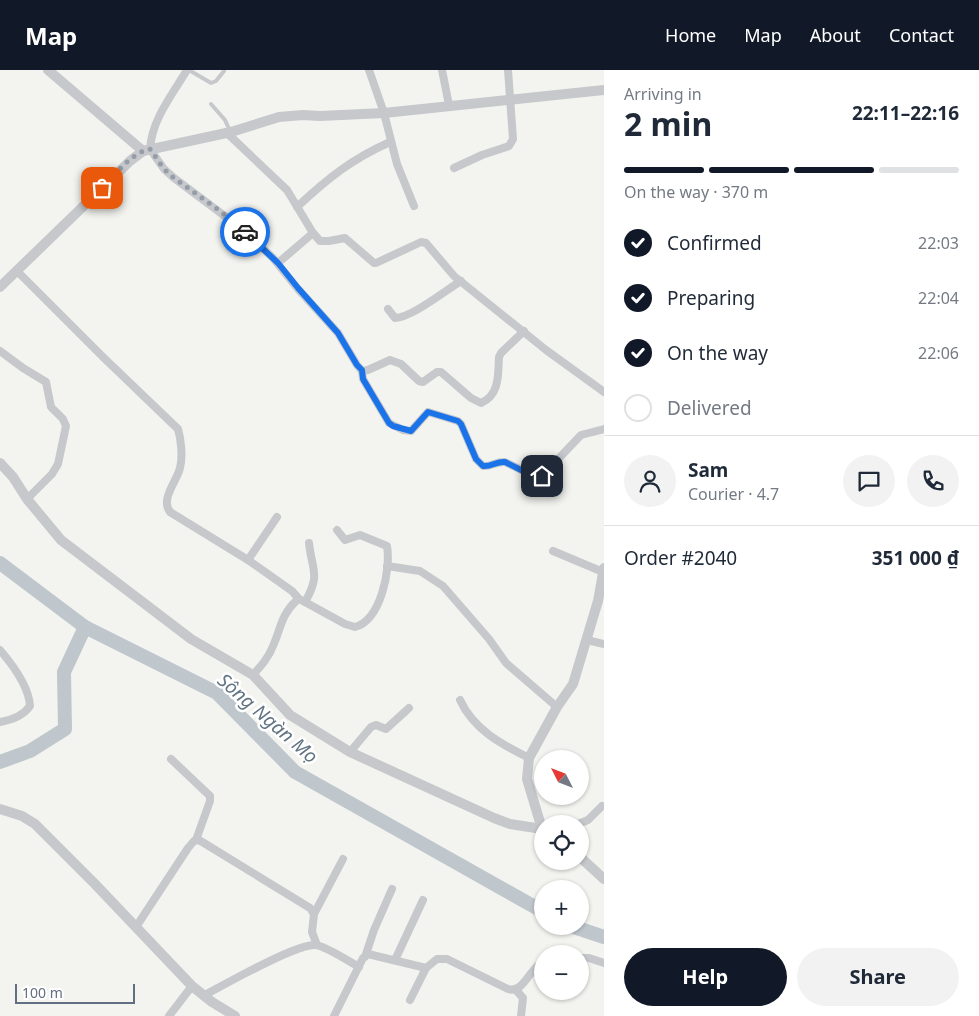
<!DOCTYPE html>
<meta charset="utf-8">
<style>
:root{--surface:#fff;--page:#f2f2f3;--text:#1f2937;--muted:#747a83;--line:#e0e1e3;--accent:#111827}
body{margin:0;font-family:"Noto Sans",sans-serif;background:var(--page);color:var(--text);height:100vh;display:flex;flex-direction:column;font-size:19px;white-space:nowrap}
*{box-sizing:border-box;margin:0}
p{font-size:16px;color:var(--muted)}
.icon{flex:none;width:28px;height:28px;fill:none;stroke:currentColor;stroke-width:2;stroke-linecap:round;stroke-linejoin:round}
.map{position:relative;flex:1;overflow:hidden}
.sheet{display:flex;flex-direction:column;background:var(--surface);width:375px}
.sheet>*{flex:none}
.needle{width:32px;rotate:312deg}
.tools{position:absolute;left:534px;top:680px;display:grid;gap:10px}
.tools a{display:grid;place-items:center;width:55px;height:55px;border-radius:50%;background:var(--surface);box-shadow:0 1px 4px #0004;font-size:25px}
.scale{position:absolute;left:15px;bottom:12px;width:120px;box-sizing:border-box;padding-left:5px;border:2px solid #626e81;border-top:0;font-size:14px;line-height:18px;white-space:nowrap;color:#626e81;-webkit-text-stroke:4px #fff;paint-order:stroke}
.pin{position:absolute;display:grid;place-items:center;width:42px;height:42px;color:#fff;margin:-21px;border-radius:10px;box-shadow:0 2px 8px #0006}
.courier{position:absolute;display:grid;place-items:center;width:50px;height:50px;margin:-25px;border:4px solid #1a73e8;border-radius:50%;background:#fff;color:#222;box-shadow:0 1px 6px #0007}
.overview em{font-style:normal;font-weight:700}
.overview div{display:flex;flex-direction:column-reverse}
.overview{display:flex;align-items:center;justify-content:space-between;height:85px;padding:0 20px}
h1{font-size:32px;font-weight:700;line-height:38px}
.bar{display:grid;grid-template-columns:repeat(4,1fr);gap:8px 5px;align-content:center;height:60px;padding:0 20px}
.bar i{height:6px;border-radius:4px;background:var(--line)}
.bar .on{background:var(--accent)}
.bar p{grid-column:span 4}
.line{display:flex;align-items:center;gap:12px;padding:0 20px;border-top:1px solid var(--line)}
.line div{flex:1}
.round{display:grid;place-items:center;flex:none;width:52px;height:52px;border-radius:26px;background:var(--page)}
ol{padding:0 20px;list-style:none}
li{display:flex;align-items:center;gap:15px;height:55px}
li p{margin-inline-start:auto}
li .icon{padding:5px;border-radius:50%;background:var(--accent);color:#fff;stroke-width:4}
li:last-child{color:var(--muted)}
li i{width:28px;height:28px;border:2px solid var(--line);border-radius:50%}
.primary-button{display:flex;gap:10px;margin-top:auto;padding:10px 20px}
.primary-button a{flex:1;height:58px;border-radius:30px;background:var(--accent);color:#fff;font-size:20px;font-weight:700;line-height:58px;text-align:center}
.primary-button a+a{background:var(--page);color:var(--text)}
header{display:flex;align-items:center;gap:30px;box-sizing:border-box;height:70px;padding:0 25px;background:var(--accent);color:#fff}
header strong{font-size:24px}
nav{display:flex;gap:28px;margin-inline-start:auto;font-size:18px}
main{display:flex;flex:1;min-height:0}
.map>svg:first-child{display:block}
</style>
<header>
<strong>Map</strong>
<nav><a>Home</a><a>Map</a><a>About</a><a>Contact</a></nav>
</header>
<main>
<div class="map">
<svg width="604" height="946" viewBox="0 0 604 946">
<rect width="100%" height="100%" fill="#f3f4ef"/>
<g fill="none" stroke-linecap="round" stroke-linejoin="round">
<g stroke="#bfc7cd" stroke-width="14">
<polyline points="0,493 85,557 217,623 295,702 542,841"/>
<polyline points="0,692 30,681 65,659 64,602 85,557"/>
<polyline points="571,856 604,867"/>
</g>
<g stroke="#c6c8cc" stroke-width="4">
<polyline points="189,0 211,13 216,11 224,1"/>
<polyline points="211,34 225,50 230,61"/>
</g>
<g stroke="#c6c8cc" stroke-width="8">
<path d="M187 0C172 25 152 49 150 79L164 99 174 108 242 159 273 188 298 219 338 263 357 295 362 301 368 300 390 290 401 294 419 311 423 312 437 302H441L471 328 481 333C500 325 498 304 499 287L501 283 524 261"/>
<polyline points="369,0 384,43 397,94 414,136"/>
<polyline points="442,0 449,35"/>
<polyline points="227,63 287,120 313,163 320,171 329,171 345,168 374,193 376,193 421,172 426,173 454,206 546,280 604,322"/>
<polyline points="454,98 482,85 509,76 513,69 508,0"/>
<path d="M297 137C328 108 352 89 390 72"/>
<polyline points="278,193 313,163"/>
<path d="M17 201 103 287 178 359C181 369 183 387 180 398 177 411 160 429 170 442L248 490 292 521 299 529"/>
<path d="M388 239 395 248C411 248 446 220 461 211"/>
<polyline points="0,281 23,298 46,312 51,337 63,349 66,356 58,394 52,404 27,429"/>
<path d="M362 301 363 309 389 353 403 360 411 361 428 342 458 351 461 354 476 389 483 396C491 397 497 391 505 392L538 408 542 406 581 365 604 359"/>
<polyline points="553,481 603,502"/>
<polyline points="248,490 277,447"/>
<polyline points="387,496 420,501 443,516 489,569 506,593 557,637"/>
<path d="M305 532C321 504 312 501 309 473"/>
<polyline points="587,570 604,574"/>
<path d="M0 580C12 594 29 617 30 636 23 646 12 650 0 652"/>
<path d="M253 605C261 596 269 587 273 576 281 558 281 545 296 531L299 529 305 532 345 554 355 557C381 550 391 499 387 476L360 465 345 470 337 460"/>
<path d="M460 630C474 660 501 674 529 688"/>
<polyline points="350,682 371,657 376,655 386,659 409,638"/>
<polyline points="171,689 210,726 210,731 196,770"/>
<polyline points="578,754 588,750 602,736"/>
<polyline points="314,844 343,789"/>
<polyline points="136,857 188,778 194,771 199,770 310,838 314,844 312,862 317,875"/>
<polyline points="365,887 374,860 392,819"/>
<polyline points="580,888 589,888 604,893"/>
<polyline points="395,890 423,830"/>
<polyline points="516,920 523,928 521,946"/>
<path d="M203 926C224 915 295 874 315 875 324 875 350 892 359 897"/>
<polyline points="410,930 426,898"/>
<polyline points="169,946 192,916"/>
<path d="M334 946 363 888 368 884 426 898 437 889H447L508 919C523 924 529 899 542 893"/>
</g>
<g stroke="#c6c8cc" stroke-width="10">
<polyline points="48,0 143,81 231,62 279,47 303,45 320,46 384,43 604,20"/>
<polyline points="0,217 130,91 143,81"/>
<polyline points="0,393 13,407 27,429 61,470 191,569 253,605 290,645 350,682 494,748 510,754 542,759"/>
<polyline points="0,739 22,746 35,754 94,813 192,916 212,932 235,946"/>
<polyline points="542,759 527,709 529,688 557,637 573,614 598,531 604,498"/>
<polyline points="580,787 604,809"/>
</g>
</g>
<g fill="none" stroke-linecap="round" stroke-linejoin="round">
<path stroke="#959da8" stroke-width="5" stroke-dasharray="0 9" d="M102 118C115 105 131 83 150 79L164 99 174 108 220 141 245 162"/>
<path stroke="#1a73e8" stroke-width="6" d="M245 162 278 193 298 218 338 263 357 295 362 300 363 309 389 353 393 356 411 361 428 342 458 351 461 354 476 389 483 396C491 397 497 391 505 392L533 406 538 408 542 406"/>
</g>
<g text-anchor="middle" stroke-width="5" stroke-linejoin="round" paint-order="stroke">
<g font-size="19" font-style="italic" fill="#637585" stroke="#fff">
<text transform="translate(268 648) rotate(41)" y="7">Sông Ngàn Mọ</text>
</g>
</g>
</svg>
<div class="tools">
<a><svg class="needle" viewBox="-14 -14 28 28"><path d="M0-13l5 13h-10z" fill="#e53935"/><path d="M0 13l5-13h-10z" fill="#747a83"/></svg></a>
<a><svg class="icon" aria-label="locate" viewBox="0 0 24 24"><circle cx="12" cy="12" r="6"/><path d="M12 2v4M12 18v4M2 12h4M18 12h4"/></svg></a>
<a>+</a>
<a>−</a>
</div>
<div class="scale">100 m</div>
<div class="pin" style="left:102px;top:118px;background:#ea580c"><svg class="icon" aria-label="bag" viewBox="0 0 24 24"><path d="M5 8h14l-1 12H6zM9 8a3 3 0 0 1 6 0"/></svg></div>
<div class="pin" style="left:542px;top:406px;background:#1f2937"><svg class="icon" aria-label="home" viewBox="0 0 24 24"><path d="M3 11l9-7 9 7M6 9v11h12V9"/></svg></div>
<div class="courier" style="left:245px;top:162px"><svg class="icon" aria-label="car" viewBox="0 0 24 24"><path d="M5 17H2v-5l4-1 3-4h7l3 4 3 1v5h-3M9 17h6M6 11h13"/><circle cx="7" cy="17" r="2"/><circle cx="17" cy="17" r="2"/></svg></div>
</div>
<section class="sheet">
<div class="overview"><div><h1>2 min</h1><p>Arriving in</p></div><em>22:11–22:16</em></div>
<div class="bar"><i class="on"></i><i class="on"></i><i class="on"></i><i></i><p>On the way · 370 m</p></div>
<ol>
<li><svg class="icon" aria-label="check" viewBox="0 0 24 24"><path d="M5 12l5 5 9-10"/></svg>Confirmed<p>22:03</p></li>
<li><svg class="icon" aria-label="check" viewBox="0 0 24 24"><path d="M5 12l5 5 9-10"/></svg>Preparing<p>22:04</p></li>
<li><svg class="icon" aria-label="check" viewBox="0 0 24 24"><path d="M5 12l5 5 9-10"/></svg>On the way<p>22:06</p></li>
<li><i></i>Delivered</li>
</ol>
<div class="line" style="height:90px"><a class="round"><svg class="icon" aria-label="person" viewBox="0 0 24 24"><circle cx="12" cy="8" r="4"/><path d="M4 21q1-7 8-7t8 7"/></svg></a><div><b>Sam</b><p>Courier · 4.7</p></div><a class="round"><svg class="icon" aria-label="chat" viewBox="0 0 24 24"><path d="M4 5h16v11H9l-5 4z"/></svg></a><a class="round"><svg class="icon" aria-label="phone" viewBox="0 0 24 24"><path d="M5 4h4l2 5-3 2q2 4 5 5l2-3 5 2v4C11 20 4 13 5 4z"/></svg></a></div>
<div class="line" style="height:65px"><div>Order #2040</div><b>351 000 ₫</b></div>
<div class="primary-button"><a>Help</a><a>Share</a></div>
</section>
</main>
